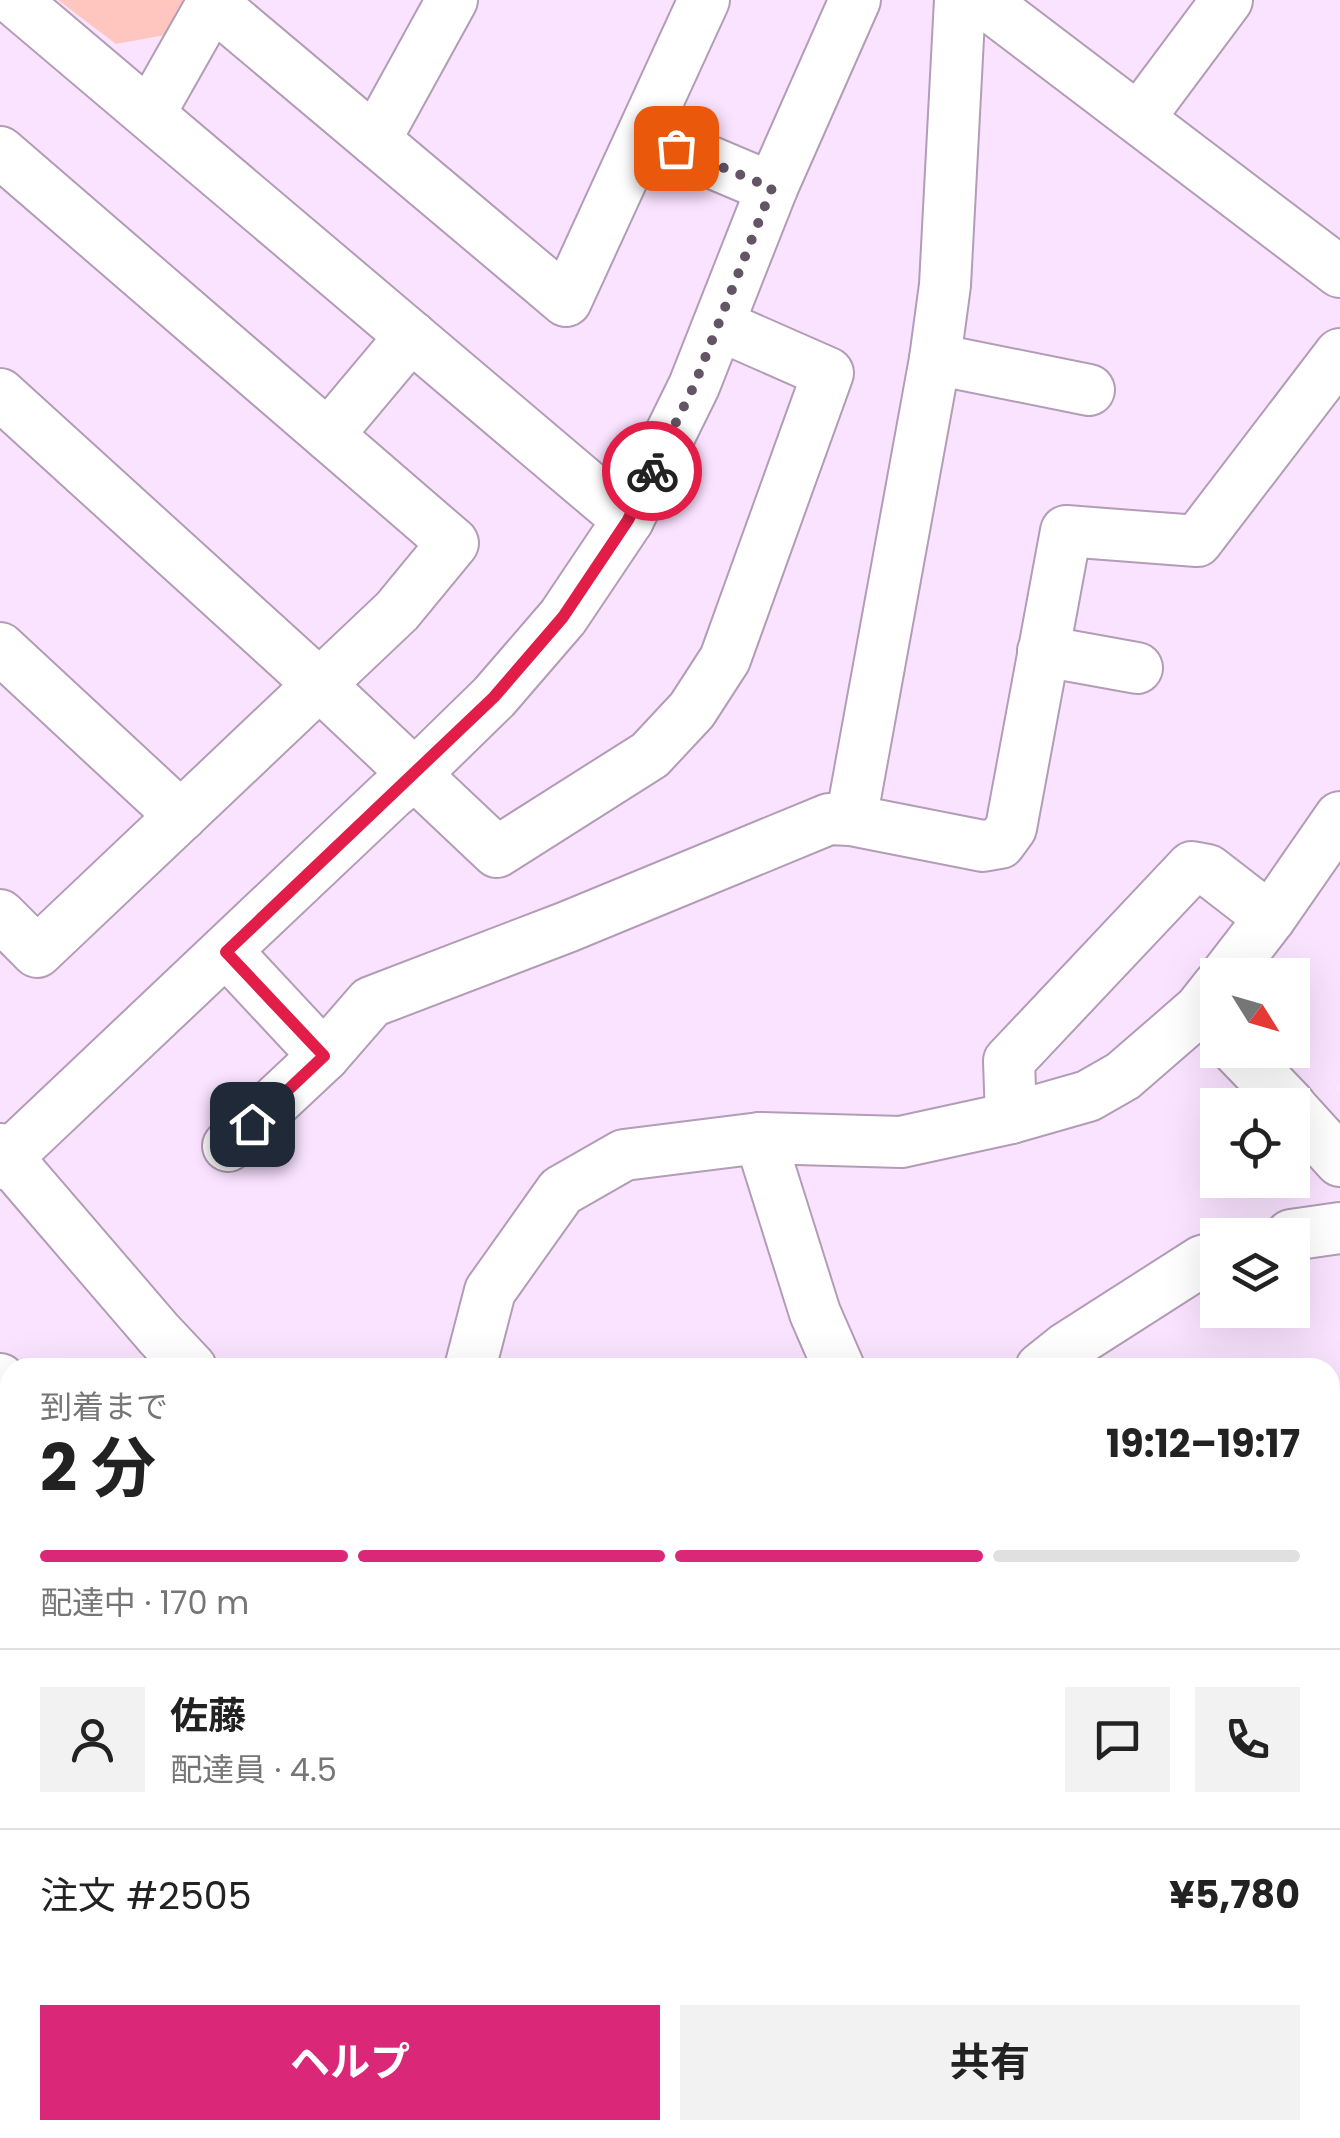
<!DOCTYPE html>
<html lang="ja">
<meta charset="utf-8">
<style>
:root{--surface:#fff;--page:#f2f2f2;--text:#222;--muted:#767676;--line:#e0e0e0;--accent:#db2777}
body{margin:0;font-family:Poppins,"Noto Sans JP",sans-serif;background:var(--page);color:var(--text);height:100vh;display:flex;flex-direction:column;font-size:38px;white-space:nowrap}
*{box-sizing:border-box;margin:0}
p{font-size:32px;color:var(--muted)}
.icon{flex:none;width:55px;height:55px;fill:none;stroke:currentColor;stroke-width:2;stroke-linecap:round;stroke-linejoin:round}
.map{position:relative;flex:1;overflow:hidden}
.details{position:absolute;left:0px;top:1358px;width:1340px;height:782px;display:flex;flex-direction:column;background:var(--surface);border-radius:30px 30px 0 0;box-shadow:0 10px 40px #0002}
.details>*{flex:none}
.needle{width:65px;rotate:127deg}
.tools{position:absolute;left:1200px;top:958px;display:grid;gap:20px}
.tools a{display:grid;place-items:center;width:110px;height:110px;border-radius:0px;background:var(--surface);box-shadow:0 10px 40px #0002;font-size:50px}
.pin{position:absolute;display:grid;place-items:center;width:85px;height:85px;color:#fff;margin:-42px;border-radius:20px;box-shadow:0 5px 15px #0006}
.courier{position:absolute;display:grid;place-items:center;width:100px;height:100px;margin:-50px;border:8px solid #e11d48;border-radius:50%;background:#fff;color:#222;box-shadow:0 2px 12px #0007}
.headline em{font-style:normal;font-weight:700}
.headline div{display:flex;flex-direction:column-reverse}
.headline{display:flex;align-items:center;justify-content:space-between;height:170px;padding:0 40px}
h1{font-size:65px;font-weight:700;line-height:75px}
.bar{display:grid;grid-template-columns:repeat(4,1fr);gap:15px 10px;align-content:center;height:120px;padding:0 40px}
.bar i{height:12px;border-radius:8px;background:var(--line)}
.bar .current{background:var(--accent)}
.bar p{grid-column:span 4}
.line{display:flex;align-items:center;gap:25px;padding:0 40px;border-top:2px solid var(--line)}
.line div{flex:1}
.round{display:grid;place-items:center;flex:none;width:105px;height:105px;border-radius:0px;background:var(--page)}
.button{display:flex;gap:20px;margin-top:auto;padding:20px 40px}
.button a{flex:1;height:115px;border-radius:0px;background:var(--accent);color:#fff;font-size:40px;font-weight:700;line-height:115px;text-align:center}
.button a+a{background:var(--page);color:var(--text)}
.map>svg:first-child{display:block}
</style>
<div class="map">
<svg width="1340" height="2138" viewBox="0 0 1340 2138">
<rect width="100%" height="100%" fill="#fae3ff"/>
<polygon fill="#ffc6bf" points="58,0 194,0 176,33 116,44"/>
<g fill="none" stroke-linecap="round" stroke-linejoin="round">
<defs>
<g id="minor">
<polyline points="14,0 628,520"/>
<polyline points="982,0 1340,272"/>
<polyline points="212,3 566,301 704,0"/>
<polyline points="150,113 214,0"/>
<polyline points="1139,118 1227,0"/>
<polyline points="644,134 772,188"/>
<polyline points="375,140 452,0"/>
<polyline points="0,152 453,543 397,611 37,952 0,915"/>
<polyline points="935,359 1089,390"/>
<polyline points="0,394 320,685 497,852 650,755 692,710 725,659 828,373 719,325"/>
<polyline points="328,435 411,336"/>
<polyline points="0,648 181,816"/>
<polyline points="1043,651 1137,668"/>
<polyline points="851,820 935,359 945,285 960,0"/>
<polyline points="227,952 324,1056 371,1002 567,927 829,819 851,820 983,846 1000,843 1011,828 1066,531 1197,541 1340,354"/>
<polyline points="1226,975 1270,918 1340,817"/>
<polyline points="1237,1050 1290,1105"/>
<polyline points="1292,1108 1340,1161"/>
<polyline points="1011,1118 1009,1061 1192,867 1208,870 1270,918"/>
<polyline points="760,1138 815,1313 839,1368"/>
<polyline points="228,1146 324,1056"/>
<polyline points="0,1149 159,1334 191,1368"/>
<polyline points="0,1164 391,794 414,775 494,697 563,617 628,520 694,386 772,188 855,0"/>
<polyline points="1291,1235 1340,1228"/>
<polyline points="470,1368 490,1291 561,1191 624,1155 760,1138 901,1142 1011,1118 1088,1096 1123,1076 1199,1010 1218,986"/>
<polyline points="1041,1368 1066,1348 1202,1261 1218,1256"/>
<polyline points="0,1379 10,1390"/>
<polyline points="0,1518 10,1523"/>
<polyline points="0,2076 10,2081"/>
<polyline points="106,2130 125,2138"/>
<polyline points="1140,2130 1155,2138"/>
</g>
</defs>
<use href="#minor" stroke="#b29cb6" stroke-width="54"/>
<polyline stroke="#7d6e81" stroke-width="6" stroke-dasharray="8 5" stroke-linecap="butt" points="0,1592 10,1571"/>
<use href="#minor" stroke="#fff" stroke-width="50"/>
<g stroke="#817285" stroke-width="8" stroke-dasharray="5 10" stroke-linecap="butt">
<polyline points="0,1697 10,1702"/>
<polyline points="0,1720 10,1725"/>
<polyline points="0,1783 10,1789"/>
<polyline points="0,1815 10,1820"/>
<polyline points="588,2130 603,2138"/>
<polyline points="646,2130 661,2138"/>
<polyline points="772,2130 787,2138"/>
<polyline points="811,2130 826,2138"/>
</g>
</g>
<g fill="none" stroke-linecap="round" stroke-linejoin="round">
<polyline stroke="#635566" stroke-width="10" stroke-dasharray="0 18" points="652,471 694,386 772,188 676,148"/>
<polyline stroke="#e11d48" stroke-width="12" points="252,1124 324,1056 226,952 494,697 563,617 628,520 652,471"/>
</g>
</svg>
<div class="tools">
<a><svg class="needle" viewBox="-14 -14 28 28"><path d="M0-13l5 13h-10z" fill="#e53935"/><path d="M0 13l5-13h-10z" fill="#767676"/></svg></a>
<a><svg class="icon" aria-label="locate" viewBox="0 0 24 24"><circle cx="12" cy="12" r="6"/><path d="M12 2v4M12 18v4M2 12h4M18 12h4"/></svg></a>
<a><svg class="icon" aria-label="layers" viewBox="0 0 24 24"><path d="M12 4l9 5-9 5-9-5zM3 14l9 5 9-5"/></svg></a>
</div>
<div class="pin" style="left:676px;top:148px;background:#ea580c"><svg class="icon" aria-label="bag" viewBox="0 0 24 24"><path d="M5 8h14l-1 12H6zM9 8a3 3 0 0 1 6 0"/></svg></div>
<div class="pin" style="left:252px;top:1124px;background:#1f2937"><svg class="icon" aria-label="home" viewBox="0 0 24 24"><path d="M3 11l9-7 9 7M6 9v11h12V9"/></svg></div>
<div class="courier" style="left:652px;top:471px"><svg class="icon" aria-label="bike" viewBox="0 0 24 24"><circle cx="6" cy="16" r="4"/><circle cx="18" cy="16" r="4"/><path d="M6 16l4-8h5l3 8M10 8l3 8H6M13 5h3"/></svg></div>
<section class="details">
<div class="headline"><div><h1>2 分</h1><p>到着まで</p></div><em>19:12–19:17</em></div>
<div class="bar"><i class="current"></i><i class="current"></i><i class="current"></i><i></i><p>配達中 · 170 m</p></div>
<div class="line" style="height:180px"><a class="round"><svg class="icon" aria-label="person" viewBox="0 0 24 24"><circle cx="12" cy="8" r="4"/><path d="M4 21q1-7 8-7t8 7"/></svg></a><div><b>佐藤</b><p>配達員 · 4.5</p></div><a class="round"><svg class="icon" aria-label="chat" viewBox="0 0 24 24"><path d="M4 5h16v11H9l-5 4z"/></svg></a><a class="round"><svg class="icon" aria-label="phone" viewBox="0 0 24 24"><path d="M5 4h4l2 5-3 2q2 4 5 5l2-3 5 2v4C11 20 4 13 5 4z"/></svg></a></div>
<div class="line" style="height:130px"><div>注文 #2505</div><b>¥5,780</b></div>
<div class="button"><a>ヘルプ</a><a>共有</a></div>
</section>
</div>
